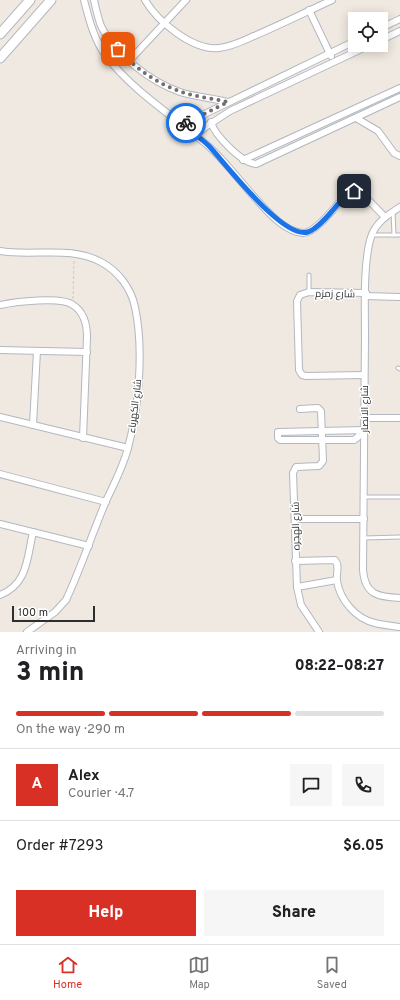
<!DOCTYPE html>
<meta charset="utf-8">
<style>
:root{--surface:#fff;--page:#f6f6f6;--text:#202124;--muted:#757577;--line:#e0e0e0;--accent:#d93025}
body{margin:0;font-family:Overpass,Cairo,sans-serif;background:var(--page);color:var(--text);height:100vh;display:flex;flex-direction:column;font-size:15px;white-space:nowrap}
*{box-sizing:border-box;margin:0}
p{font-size:13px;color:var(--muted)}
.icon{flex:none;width:22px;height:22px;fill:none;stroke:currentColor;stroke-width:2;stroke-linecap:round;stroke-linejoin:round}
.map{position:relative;height:632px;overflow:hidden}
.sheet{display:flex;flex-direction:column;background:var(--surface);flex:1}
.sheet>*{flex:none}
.buttons{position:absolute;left:348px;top:12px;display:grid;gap:8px}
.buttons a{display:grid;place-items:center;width:40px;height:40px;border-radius:0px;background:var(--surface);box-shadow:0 2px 10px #0003;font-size:20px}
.scale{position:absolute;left:12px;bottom:10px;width:83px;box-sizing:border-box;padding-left:4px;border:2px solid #2e2e2e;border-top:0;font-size:11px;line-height:14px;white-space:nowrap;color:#2e2e2e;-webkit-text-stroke:3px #fff;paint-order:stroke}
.pin{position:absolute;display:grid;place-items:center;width:34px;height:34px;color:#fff;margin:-17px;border-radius:8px;box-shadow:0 2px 6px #0006}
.courier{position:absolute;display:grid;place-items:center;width:40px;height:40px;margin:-20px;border:3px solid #1a73e8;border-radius:50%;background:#fff;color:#222;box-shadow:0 1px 5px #0007}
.overview em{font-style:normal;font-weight:800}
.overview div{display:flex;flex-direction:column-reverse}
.overview{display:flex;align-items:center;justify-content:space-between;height:68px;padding:0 16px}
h1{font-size:26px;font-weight:800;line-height:30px}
.bar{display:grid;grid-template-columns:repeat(4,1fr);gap:6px 4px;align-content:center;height:48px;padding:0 16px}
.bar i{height:5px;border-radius:3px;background:var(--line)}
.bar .selected{background:var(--accent)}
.bar p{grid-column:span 4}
.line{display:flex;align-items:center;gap:10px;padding:0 16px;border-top:1px solid var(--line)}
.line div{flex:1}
.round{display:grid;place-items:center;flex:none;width:42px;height:42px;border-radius:0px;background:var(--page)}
.button{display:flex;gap:8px;margin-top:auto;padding:8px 16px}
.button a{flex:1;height:46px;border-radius:0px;background:var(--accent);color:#fff;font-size:16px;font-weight:800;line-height:46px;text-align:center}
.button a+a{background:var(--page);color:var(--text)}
.tab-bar{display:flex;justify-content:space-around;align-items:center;height:56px;border-top:1px solid var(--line);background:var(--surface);font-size:11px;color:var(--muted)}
.tab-bar a{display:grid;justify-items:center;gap:2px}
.tab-bar .selected{color:var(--accent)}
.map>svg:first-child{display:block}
</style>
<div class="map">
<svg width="400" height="632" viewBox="0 0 400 632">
<rect width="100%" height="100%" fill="#efe9e1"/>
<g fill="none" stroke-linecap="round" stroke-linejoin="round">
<defs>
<g id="lane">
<polyline points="341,184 349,191"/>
<polyline points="393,212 394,235"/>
<polyline points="372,235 400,235"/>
<polyline points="309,275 309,292"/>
<polyline points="398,368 400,369"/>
<polyline points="364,497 400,497"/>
<polyline points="364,538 400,537"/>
</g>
<g id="street">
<path d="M84 0C89 19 94 40 106 56 134 92 172 115 206 144 225 160 240 182 257 200 268 212 285 232 303 233 316 234 340 201 349 191 362 189 376 209 385 217"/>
<path d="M94 0C96 9 98 18 101 26 114 54 151 82 180 92 195 97 212 98 228 102"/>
<path d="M145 0C157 21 193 51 219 48 231 47 243 41 254 36 280 25 306 12 332 0"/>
<polyline points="309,10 331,56"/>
<polyline points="381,28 400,19"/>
<polyline points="381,40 400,31"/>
<polyline points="129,61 186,0"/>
<polyline points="356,118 378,131 394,153 400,156"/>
<path d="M211 122C215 136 242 163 256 164L400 97"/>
<polyline points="182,125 355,41"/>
<polyline points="196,135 207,126 230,111 370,45"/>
<polyline points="243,160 400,88"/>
<path d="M400 207C389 214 375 223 371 237 363 262 365 309 365 336 364 414 364 492 363 570 365 595 378 597 400 598"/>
<path d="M0 251C33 257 70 245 101 262 118 271 131 288 135 307 144 349 139 407 128 448 123 467 114 484 106 501 92 534 81 568 66 600L55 612 27 632"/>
<polyline points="365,296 400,297"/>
<path d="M0 305C15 302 61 296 73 305 84 312 87 325 87 337L83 438"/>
<polyline points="0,350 87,352"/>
<polyline points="364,375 306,376 302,375 299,370 297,301 300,295 309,292 366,293"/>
<polyline points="300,409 318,408 321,411 323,461 319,466 296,467 293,473 297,587 301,605 319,632"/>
<polyline points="0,417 128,448"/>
<polyline points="365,418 400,418"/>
<polyline points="33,425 37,351"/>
<polyline points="361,430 358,437 354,440 280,440 278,438 278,432 364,430"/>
<polyline points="0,474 106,502"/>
<polyline points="295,519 364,519"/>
<polyline points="0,524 89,546"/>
<path d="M295 561 335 560C340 566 336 573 337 581 340 600 356 619 375 623 383 625 392 626 400 627"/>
<polyline points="297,587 337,580"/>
<path d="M0 595C28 584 27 558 33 532"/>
</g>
<g id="secondary">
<polyline points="0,34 30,0"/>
<polyline points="0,58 51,0"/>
</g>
</defs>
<use href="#lane" stroke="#b4b7c1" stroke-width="5"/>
<use href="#street" stroke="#b4b7c1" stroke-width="8"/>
<use href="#secondary" stroke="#b4b7c1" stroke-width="11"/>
<polyline stroke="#c9c9c9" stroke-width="1" stroke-dasharray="3 2" stroke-linecap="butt" points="73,299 74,260"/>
<use href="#lane" stroke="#fff" stroke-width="3"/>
<use href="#street" stroke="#fff" stroke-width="6"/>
<use href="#secondary" stroke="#fff" stroke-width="9"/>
</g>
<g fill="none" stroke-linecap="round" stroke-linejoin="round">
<path stroke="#726f6d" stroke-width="4" stroke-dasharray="0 7.2" d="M118 49C134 67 156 83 179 91 194 97 212 98 228 102L186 123"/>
<path stroke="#1a73e8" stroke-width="5" d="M186 123 182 125C191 132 201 138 209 146 226 164 283 240 308 232 320 229 340 201 349 191H354"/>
</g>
<g text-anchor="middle" stroke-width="3" stroke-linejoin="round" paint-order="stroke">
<g font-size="10" fill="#2e2e2e" stroke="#fff">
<text transform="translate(335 293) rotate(1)" y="4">شارع زمزم</text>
<text transform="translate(134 406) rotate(-83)" y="4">شارع الكهرباء</text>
<text transform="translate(364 409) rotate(-90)" y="4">شارع الانصار</text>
<text transform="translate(295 526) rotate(-91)" y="4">شارع الهجره</text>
</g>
</g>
</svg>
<div class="buttons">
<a><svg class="icon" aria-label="locate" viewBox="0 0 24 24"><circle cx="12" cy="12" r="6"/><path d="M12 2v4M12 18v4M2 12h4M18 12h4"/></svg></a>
</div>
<div class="scale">100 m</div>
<div class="pin" style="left:118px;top:49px;background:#ea580c"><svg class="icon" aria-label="bag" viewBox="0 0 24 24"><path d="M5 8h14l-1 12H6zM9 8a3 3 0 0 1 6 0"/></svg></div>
<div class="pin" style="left:354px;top:191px;background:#1f2937"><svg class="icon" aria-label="home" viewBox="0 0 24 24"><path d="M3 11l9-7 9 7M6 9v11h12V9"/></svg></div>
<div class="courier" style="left:186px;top:123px"><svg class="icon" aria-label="bike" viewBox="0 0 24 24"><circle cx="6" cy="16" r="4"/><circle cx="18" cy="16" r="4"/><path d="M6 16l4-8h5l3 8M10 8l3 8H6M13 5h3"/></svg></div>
</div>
<section class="sheet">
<div class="overview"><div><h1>3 min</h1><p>Arriving in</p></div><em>08:22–08:27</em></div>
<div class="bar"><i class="selected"></i><i class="selected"></i><i class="selected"></i><i></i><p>On the way · 290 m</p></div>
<div class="line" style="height:72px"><b class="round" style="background:var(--accent);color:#fff">A</b><div><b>Alex</b><p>Courier · 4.7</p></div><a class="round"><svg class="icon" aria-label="chat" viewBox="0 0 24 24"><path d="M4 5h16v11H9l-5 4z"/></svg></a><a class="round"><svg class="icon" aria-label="phone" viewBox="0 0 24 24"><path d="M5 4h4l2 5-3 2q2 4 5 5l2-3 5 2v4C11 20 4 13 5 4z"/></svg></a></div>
<div class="line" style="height:52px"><div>Order #7293</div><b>$6.05</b></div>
<div class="button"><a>Help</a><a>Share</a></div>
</section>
<nav class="tab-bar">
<a class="selected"><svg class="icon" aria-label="home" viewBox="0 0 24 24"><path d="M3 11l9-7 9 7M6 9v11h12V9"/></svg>Home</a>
<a><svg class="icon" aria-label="map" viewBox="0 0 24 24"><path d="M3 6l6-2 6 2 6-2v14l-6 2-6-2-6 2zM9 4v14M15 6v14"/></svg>Map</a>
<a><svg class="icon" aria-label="saved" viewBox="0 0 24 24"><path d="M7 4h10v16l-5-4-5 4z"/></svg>Saved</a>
</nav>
